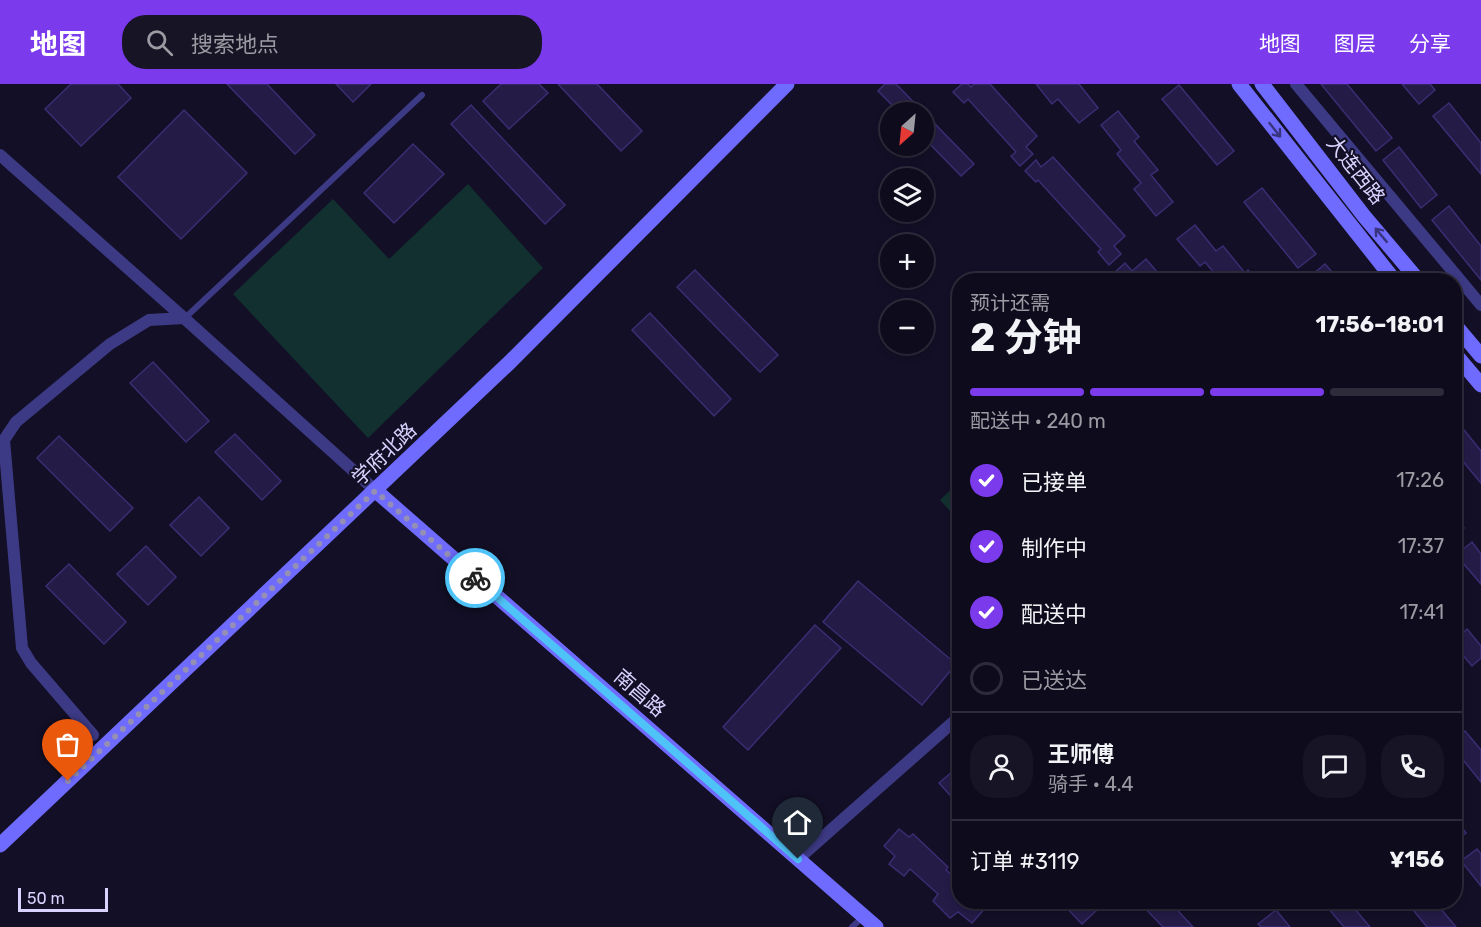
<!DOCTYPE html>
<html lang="zh">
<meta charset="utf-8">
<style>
:root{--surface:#0e0b1c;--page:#171425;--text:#f1f3f6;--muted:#9b9ba3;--line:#2e2b3b;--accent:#7c3aed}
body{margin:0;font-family:Rubik,"Noto Sans SC",sans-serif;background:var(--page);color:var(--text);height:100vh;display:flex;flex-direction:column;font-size:22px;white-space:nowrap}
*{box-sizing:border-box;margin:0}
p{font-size:20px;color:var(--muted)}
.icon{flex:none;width:33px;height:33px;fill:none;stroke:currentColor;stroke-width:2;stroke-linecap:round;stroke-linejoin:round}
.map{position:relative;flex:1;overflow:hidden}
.sheet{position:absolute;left:952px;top:189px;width:510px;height:636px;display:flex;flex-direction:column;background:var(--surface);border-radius:24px;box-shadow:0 3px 9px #0003,0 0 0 2px var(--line)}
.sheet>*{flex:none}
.needle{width:39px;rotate:207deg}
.buttons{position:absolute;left:880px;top:18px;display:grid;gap:12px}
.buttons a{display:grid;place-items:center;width:54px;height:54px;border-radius:50%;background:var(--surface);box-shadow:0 3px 9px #0003,0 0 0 2px var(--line);font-size:30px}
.scale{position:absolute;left:18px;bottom:15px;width:90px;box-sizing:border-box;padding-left:6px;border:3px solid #d9d4ff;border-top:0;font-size:16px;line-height:21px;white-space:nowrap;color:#d9d4ff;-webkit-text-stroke:4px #130f26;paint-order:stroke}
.pin{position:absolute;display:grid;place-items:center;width:51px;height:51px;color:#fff;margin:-62px -26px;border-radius:50% 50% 50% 0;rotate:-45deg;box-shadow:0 0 6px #0007}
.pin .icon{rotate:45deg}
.courier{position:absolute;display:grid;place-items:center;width:60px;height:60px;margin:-30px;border:4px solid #4fc3f7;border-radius:50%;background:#fff;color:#222;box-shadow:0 2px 8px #0007}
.headline em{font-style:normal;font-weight:700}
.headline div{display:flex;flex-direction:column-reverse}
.headline{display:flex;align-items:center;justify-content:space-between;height:102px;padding:0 18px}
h1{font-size:39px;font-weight:700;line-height:45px}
.bar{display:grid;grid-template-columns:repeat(4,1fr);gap:9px 6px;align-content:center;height:72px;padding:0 18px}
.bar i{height:8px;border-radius:4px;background:var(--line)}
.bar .active{background:var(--accent)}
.bar p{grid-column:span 4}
.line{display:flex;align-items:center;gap:15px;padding:0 18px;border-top:2px solid var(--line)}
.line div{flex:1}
.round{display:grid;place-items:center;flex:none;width:63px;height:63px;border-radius:24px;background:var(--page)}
ol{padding:0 18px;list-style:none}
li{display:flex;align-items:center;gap:18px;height:66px}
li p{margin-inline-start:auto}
li .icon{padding:6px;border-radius:50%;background:var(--accent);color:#fff;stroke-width:4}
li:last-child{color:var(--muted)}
li i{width:33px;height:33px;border:3px solid var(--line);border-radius:50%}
header{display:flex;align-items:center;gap:36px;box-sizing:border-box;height:84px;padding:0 30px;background:var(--accent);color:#fff}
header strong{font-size:28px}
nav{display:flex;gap:33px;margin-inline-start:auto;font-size:21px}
.search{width:420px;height:54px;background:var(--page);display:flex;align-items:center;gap:15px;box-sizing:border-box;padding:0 21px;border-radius:24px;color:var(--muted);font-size:22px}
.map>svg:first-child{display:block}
</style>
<header>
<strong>地图</strong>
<div class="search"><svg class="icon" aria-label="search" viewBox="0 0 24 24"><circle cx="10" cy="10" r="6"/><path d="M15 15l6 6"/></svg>搜索地点</div>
<nav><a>地图</a><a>图层</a><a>分享</a></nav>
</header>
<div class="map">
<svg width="1481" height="843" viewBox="0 0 1481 843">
<rect width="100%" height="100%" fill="#130f26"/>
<g fill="#12302f">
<polygon points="468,100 543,184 368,354 233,210 333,115 389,175"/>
<polygon points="960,397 960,438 940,416"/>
</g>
<g fill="#241b47" stroke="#3b2d73" stroke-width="1.5">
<polygon points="71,0 118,0 131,14 81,62 45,25"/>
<polygon points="227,0 267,0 315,51 295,70"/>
<polygon points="336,0 371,0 353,18"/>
<polygon points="501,0 539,0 548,9 509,45 483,17"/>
<polygon points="558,0 597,0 642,47 621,67"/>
<polygon points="885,0 896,0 974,80 961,92 924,54 924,28 899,28 878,7"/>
<polygon points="962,0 968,0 971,3 974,0 990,0 1037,52 1026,63 1033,70 1020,82 1011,72 1016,68 968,15 964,19 953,8"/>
<polygon points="1036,0 1079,0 1098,24 1079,39 1058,15 1052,20"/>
<polygon points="1321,0 1347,0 1392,54 1376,67"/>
<polygon points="1402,0 1430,0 1435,6 1419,20"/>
<polygon points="1179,1 1234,67 1217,81 1162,15"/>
<polygon points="1449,19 1481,59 1481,90 1433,32"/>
<polygon points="471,21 565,121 545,140 451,40"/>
<polygon points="184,26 247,89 181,155 118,93"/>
<polygon points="1118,27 1139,53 1134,57 1158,86 1151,91 1173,118 1156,132 1134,105 1141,99 1117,70 1121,66 1101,41"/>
<polygon points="413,60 444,90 394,139 364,109"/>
<polygon points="1399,63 1437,111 1421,124 1383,76"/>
<polygon points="1053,73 1125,152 1114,162 1121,170 1109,181 1098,168 1101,165 1038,96 1036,98 1025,87 1036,76 1041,83"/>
<polygon points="1262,104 1316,170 1298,184 1244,118"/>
<polygon points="1449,122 1481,162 1481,196 1432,136"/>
<polygon points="1195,141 1216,167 1223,162 1245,189 1248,186 1257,196 1220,196 1205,178 1200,182 1177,155"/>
<polygon points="1146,175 1164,196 1121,196 1114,189 1125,179 1132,187"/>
<polygon points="1325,180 1339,196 1308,196 1307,195"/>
<polygon points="695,186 778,271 760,288 677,203"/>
<polygon points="650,229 731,315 714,332 632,246"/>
<polygon points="153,278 209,337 186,358 130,299"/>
<polygon points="1464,346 1481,367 1481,399 1455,368 1455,353"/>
<polygon points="235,350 281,397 262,416 215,368"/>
<polygon points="59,352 133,424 110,447 37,374"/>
<polygon points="199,413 229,444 201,472 170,441"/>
<polygon points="1455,434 1464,444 1455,452"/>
<polygon points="1472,458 1481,470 1481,500 1456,471"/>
<polygon points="146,462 176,493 148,521 117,490"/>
<polygon points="69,480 126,538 104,560 46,502"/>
<polygon points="858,497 956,580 922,621 823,538"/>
<polygon points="815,541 841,564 748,666 723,643"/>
<polygon points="1467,545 1481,562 1481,574 1472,582 1455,562 1455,556"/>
<polygon points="1465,647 1481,666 1481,698 1455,666 1455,655"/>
<polygon points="959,682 960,683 960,722 939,699"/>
<polygon points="1455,735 1466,749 1455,758"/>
<polygon points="899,745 909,753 913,750 948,783 946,786 960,798 960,818 982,818 987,822 972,839 958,828 950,834 933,817 938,810 910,785 904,792 889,780 895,772 884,762"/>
<polygon points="1477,765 1481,770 1481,802 1461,777"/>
<polygon points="1061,818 1091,818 1098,825 1082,840"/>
<polygon points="1139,818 1170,818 1193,843 1163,843"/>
<polygon points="1323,818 1349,818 1370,843 1344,843"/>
<polygon points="1424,818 1435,818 1456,843 1427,843 1413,826"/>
<polygon points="1276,826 1290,843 1261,843 1258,840"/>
</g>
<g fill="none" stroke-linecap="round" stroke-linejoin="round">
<g stroke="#3d3a85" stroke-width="6">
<polyline points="185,234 422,11"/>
<polyline points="852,843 862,834"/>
</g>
<g stroke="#3d3a85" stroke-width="12">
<polyline points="1296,0 1481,221"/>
<polyline points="0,71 184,234"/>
<polyline points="93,651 31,579 22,564 4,356 16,338 110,260 149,236 184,234 376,407"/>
<polyline points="798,775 960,632"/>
</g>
<g stroke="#6f6bff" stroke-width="15">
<polyline points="1239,0 1394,196"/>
<polyline points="1262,0 1364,132 1418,196"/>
<polyline points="1455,241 1481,272"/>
<polyline points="1455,270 1481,301"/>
<polyline points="376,407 876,843"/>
<polyline points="0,761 510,278 787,0"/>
</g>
</g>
<defs><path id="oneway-shaft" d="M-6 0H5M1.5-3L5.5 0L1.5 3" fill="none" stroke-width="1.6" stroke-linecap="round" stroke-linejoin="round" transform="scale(1.5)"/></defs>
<g stroke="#38347d">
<use href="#oneway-shaft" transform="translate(1275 46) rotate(52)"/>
<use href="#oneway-shaft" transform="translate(1381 151) rotate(-130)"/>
</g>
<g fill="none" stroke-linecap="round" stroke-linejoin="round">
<polyline stroke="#948fb3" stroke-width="6" stroke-dasharray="0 10.8" points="68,697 375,407 475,494"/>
<polyline stroke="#4fc3f7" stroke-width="8" points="475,494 798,775"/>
</g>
<g text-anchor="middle" stroke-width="4.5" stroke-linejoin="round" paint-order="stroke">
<g font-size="20" fill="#d9d4ff" stroke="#130f26">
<text transform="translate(1356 86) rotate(52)" y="7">大连西路</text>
<text transform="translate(384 370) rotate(-44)" y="7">学府北路</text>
<text transform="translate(640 609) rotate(41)" y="7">南昌路</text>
</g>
</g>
</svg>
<div class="buttons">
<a><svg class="needle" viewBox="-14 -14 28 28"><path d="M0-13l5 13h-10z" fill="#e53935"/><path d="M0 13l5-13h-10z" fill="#9b9ba3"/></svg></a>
<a><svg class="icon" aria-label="layers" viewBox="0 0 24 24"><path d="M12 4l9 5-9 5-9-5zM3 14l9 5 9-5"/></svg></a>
<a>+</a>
<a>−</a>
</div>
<div class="scale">50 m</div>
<div class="pin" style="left:68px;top:697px;background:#ea580c"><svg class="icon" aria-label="bag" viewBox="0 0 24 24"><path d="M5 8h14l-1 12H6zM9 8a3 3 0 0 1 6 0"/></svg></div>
<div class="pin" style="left:798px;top:775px;background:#1f2937"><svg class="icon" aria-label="home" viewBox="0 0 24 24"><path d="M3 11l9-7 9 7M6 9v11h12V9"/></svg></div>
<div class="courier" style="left:475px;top:494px"><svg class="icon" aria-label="bike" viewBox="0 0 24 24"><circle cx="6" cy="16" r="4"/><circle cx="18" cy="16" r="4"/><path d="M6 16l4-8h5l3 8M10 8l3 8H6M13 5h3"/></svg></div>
<section class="sheet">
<div class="headline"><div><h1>2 分钟</h1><p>预计还需</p></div><em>17:56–18:01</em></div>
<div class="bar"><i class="active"></i><i class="active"></i><i class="active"></i><i></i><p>配送中 · 240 m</p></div>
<ol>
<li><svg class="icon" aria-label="check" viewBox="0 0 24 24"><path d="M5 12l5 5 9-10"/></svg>已接单<p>17:26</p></li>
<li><svg class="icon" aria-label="check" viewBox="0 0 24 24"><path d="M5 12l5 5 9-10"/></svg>制作中<p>17:37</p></li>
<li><svg class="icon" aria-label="check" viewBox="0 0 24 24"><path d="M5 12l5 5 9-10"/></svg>配送中<p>17:41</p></li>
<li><i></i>已送达</li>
</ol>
<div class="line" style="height:108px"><a class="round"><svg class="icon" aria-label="person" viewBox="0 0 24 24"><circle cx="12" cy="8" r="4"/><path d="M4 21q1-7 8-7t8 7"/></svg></a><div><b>王师傅</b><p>骑手 · 4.4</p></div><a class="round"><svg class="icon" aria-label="chat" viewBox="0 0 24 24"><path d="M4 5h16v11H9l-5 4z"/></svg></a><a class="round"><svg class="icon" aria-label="phone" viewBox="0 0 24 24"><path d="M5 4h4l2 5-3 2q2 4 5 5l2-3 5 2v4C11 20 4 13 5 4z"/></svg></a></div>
<div class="line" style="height:78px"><div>订单 #3119</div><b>¥156</b></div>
</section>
</div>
